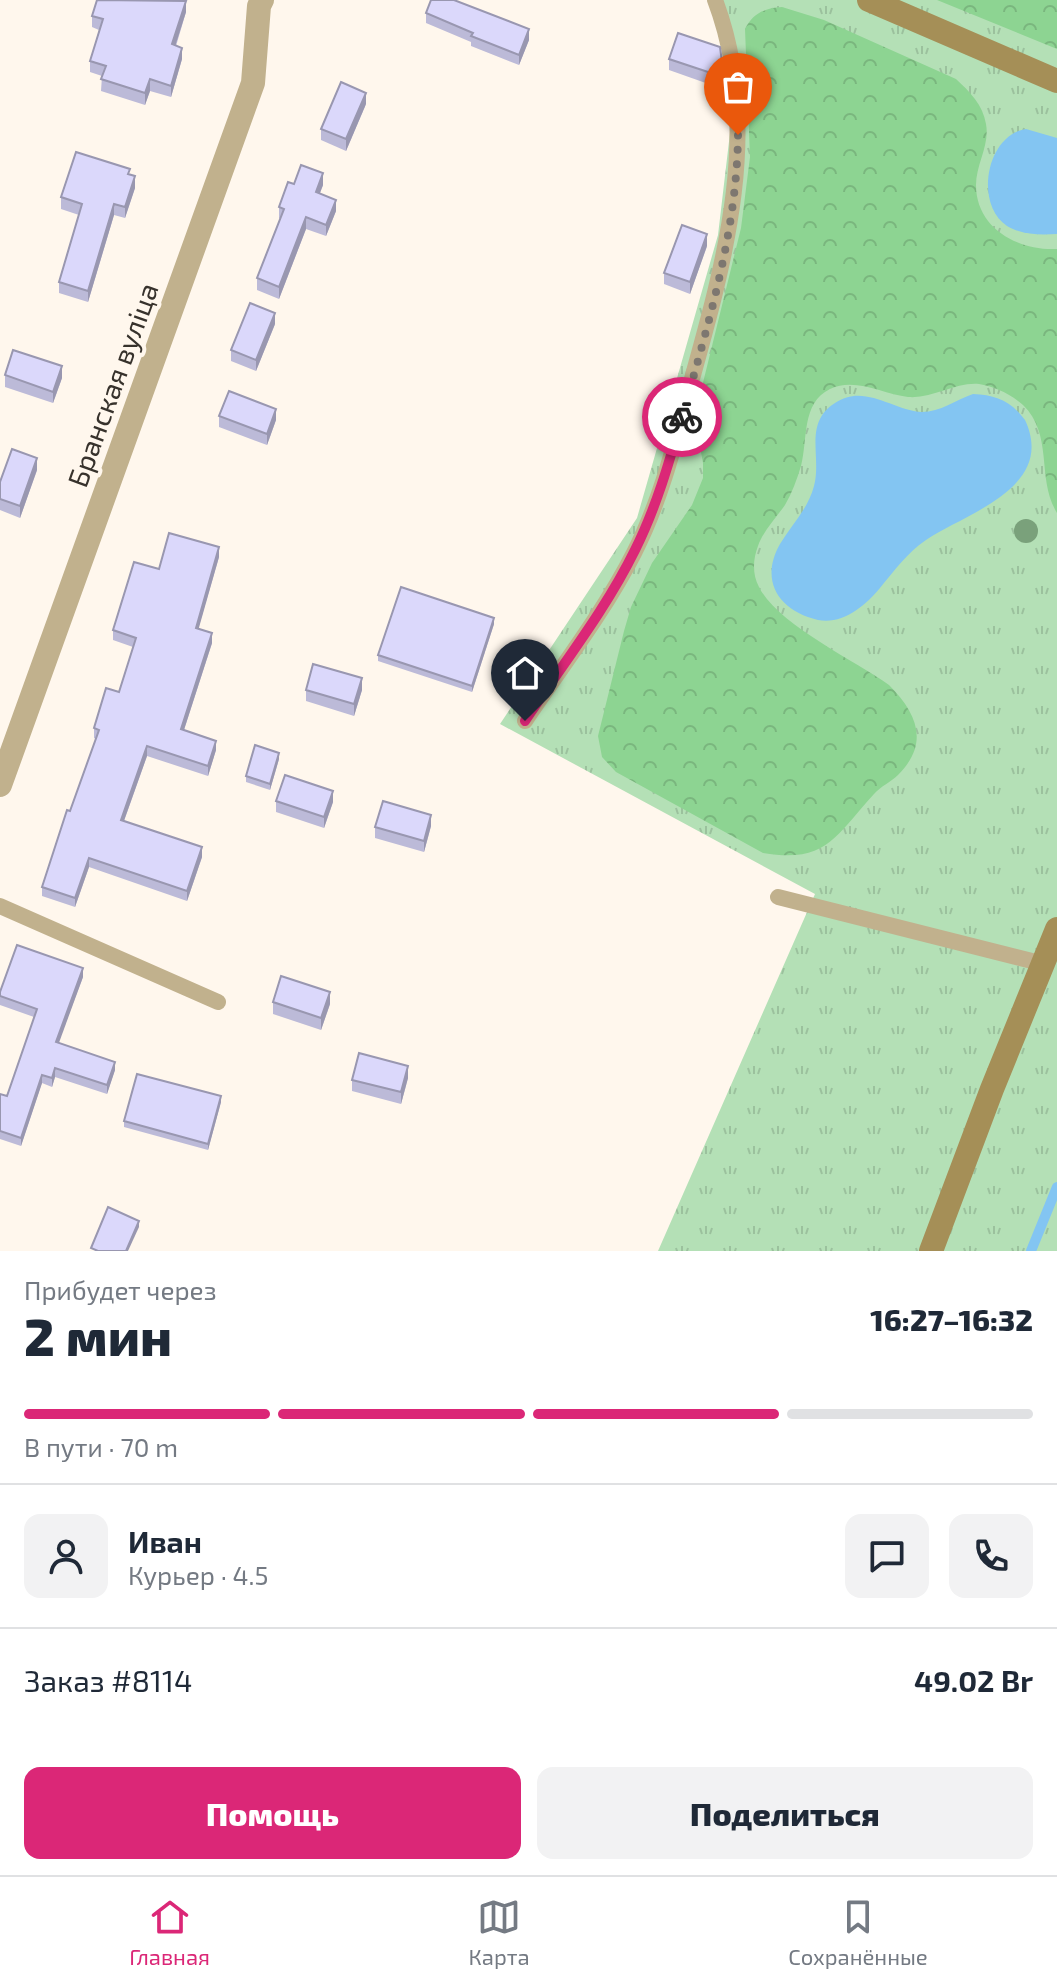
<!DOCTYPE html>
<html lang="ru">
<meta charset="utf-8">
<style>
:root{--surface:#fff;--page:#f2f2f3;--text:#1f2937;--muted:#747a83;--line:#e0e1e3;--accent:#db2777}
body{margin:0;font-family:"Exo 2",sans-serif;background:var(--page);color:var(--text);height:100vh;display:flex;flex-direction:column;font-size:30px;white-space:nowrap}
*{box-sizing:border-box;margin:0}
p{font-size:26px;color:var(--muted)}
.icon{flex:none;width:44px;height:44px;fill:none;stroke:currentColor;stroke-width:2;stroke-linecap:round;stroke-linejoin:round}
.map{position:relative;height:1251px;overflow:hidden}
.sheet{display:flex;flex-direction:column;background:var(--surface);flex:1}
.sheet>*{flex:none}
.pin{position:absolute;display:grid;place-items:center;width:68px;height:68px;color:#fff;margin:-82px -34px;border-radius:50% 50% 50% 0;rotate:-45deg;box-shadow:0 0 8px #0007}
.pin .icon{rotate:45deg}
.courier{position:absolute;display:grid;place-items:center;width:80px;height:80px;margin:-40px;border:6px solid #db2777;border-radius:50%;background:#fff;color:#222;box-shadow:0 2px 10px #0007}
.overview em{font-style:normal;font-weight:800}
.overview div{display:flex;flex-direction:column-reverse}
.overview{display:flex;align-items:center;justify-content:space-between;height:136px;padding:0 24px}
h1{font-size:52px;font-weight:800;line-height:60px}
.bar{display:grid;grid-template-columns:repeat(4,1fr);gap:12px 8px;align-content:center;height:96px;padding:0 24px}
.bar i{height:10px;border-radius:6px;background:var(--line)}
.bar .active{background:var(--accent)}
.bar p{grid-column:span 4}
.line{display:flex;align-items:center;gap:20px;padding:0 24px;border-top:2px solid var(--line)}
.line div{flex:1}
.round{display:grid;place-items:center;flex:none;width:84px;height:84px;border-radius:16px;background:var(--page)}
.action{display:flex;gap:16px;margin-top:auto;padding:16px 24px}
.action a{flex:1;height:92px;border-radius:16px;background:var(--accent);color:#fff;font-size:32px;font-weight:800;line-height:92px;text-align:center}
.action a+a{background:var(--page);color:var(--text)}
.tabs{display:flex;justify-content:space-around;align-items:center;height:112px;border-top:2px solid var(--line);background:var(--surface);font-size:22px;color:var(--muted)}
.tabs a{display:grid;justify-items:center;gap:4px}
.tabs .active{color:var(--accent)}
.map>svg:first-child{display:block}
</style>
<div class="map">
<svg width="1057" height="1251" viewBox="0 0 1057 1251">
<defs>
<pattern id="grass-tufts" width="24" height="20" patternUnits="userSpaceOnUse" patternTransform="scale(2)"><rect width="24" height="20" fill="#b4e0b6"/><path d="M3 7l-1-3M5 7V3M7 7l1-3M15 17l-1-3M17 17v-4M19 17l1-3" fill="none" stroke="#9bc19d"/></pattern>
<pattern id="forest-crowns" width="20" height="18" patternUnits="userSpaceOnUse" patternTransform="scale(2)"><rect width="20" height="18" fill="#8dd492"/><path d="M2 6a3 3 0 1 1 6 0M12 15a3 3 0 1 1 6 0" fill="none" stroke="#7ab67e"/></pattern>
</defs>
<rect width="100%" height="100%" fill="#fff7ed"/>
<polygon fill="url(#grass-tufts)" points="710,0 1057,0 1057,1251 658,1251 815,894 500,724 637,518 718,235 734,99"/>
<g fill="url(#forest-crowns)">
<polygon points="937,0 1057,0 1057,49"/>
<path d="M782 7 824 20 956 79C970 92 983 105 986 124 990 145 976 164 976 185 976 228 1018 251 1057 249V513C1036 479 1054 435 1023 405 1012 395 994 386 979 384 955 382 933 399 908 397 883 394 855 377 830 389 801 403 808 440 801 466 797 479 792 493 785 505 776 518 763 531 758 546 753 559 752 574 759 587 777 624 854 660 889 685 917 713 930 743 898 775 891 782 881 786 874 794 836 835 827 864 763 853L616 772 602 757 598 736 624 631 631 607 652 563 692 505 703 478V463L697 430 699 399 741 228 750 157 745 29C753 13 765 8 782 7Z"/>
</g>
<g fill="#83c5f2">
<path d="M1026 129 1057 138V234C1040 235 1022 235 1007 226 974 204 986 135 1026 129Z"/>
<path d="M973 394C996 395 1011 401 1025 420 1057 488 964 514 926 540 907 553 894 571 880 588 865 606 842 625 818 620 779 611 759 581 780 544 792 524 808 509 814 486 822 457 803 423 835 403 864 383 892 410 922 412 940 412 956 400 973 394Z"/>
</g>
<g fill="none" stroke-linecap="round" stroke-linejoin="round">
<polyline stroke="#83c5f2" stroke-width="10" points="1031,1251 1057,1187"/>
<g stroke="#c1b18d" stroke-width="16">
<path d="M525 721C562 666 604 612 634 553 661 500 675 443 690 386 725 261 763 127 715 0"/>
<polyline points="778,897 1044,964"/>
<polyline points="0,906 218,1002"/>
</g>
<polyline stroke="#c1b18d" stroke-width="24" points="0,785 253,83 259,6 262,0"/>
<g stroke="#a58f57" stroke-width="24">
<polyline points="869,0 1057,81"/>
<polyline points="931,1251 992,1089 1057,929"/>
</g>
</g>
<circle fill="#7aa17b" cx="1026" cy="531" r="12"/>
<g fill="#bcbad8">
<polygon points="186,12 176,46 182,59 171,97 150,91 145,105 101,91 102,76 90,72 90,61 99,30 92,27 92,16"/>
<polygon points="426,13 529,40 519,65 471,46 471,42 426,23"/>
<polygon points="669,59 722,73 717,87 669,70"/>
<polygon points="366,104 346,151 321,140 321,129"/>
<polygon points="130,175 135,188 125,218 114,215 88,302 59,293 59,282 79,215 61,209 61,197"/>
<polygon points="294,184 323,185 320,193 336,211 326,236 306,229 279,299 257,290 257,278 280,219 279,218 279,207"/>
<polygon points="707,246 690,294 664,284 664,273"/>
<polygon points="275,324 256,371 231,361 231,350"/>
<polygon points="5,375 62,378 53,403 5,387"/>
<polygon points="219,416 276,420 267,445 219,427"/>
<polygon points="37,470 20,518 0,510 0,482"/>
<polygon points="219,557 198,629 212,643 184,730 216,750 208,776 147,756 124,821 202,857 187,901 89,867 75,907 42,896 42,887 96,739 94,738 94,728 119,692 133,647 113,640 113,630 159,569"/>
<polygon points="494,624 472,692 378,661 378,655"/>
<polygon points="306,690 362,690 354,716 306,701"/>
<polygon points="279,759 270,790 246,782 246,776"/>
<polygon points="276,801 333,802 324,828 276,812"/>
<polygon points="431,826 424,852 375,838 375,827"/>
<polygon points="83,977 58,1043 115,1070 107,1094 55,1077 52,1087 42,1083 21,1146 0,1139 0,1094 7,1096 34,1017 0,1005 0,992"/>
<polygon points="273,1002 330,1004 321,1030 273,1014"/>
<polygon points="408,1078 401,1104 352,1091 352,1080"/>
<polygon points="221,1102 208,1150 124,1127 124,1121"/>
</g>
<g fill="#9997b0">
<polygon points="186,1 186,12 172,56 172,44"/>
<polygon points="529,29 529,40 519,65 519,55"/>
<polygon points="182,48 182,59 171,97 171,86"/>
<polygon points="722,62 722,73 717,87 717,75"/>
<polygon points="150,79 150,91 145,105 145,93"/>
<polygon points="366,93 366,104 346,151 346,139"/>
<polygon points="323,173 323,185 316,203 316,192"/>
<polygon points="135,176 135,188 125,218 125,207"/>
<polygon points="336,200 336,211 326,236 326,225"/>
<polygon points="114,204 114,215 88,302 88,291"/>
<polygon points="306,217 306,229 279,299 279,287"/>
<polygon points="707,234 707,246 690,294 690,282"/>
<polygon points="275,313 275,324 256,371 256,360"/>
<polygon points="62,366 62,378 53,403 53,392"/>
<polygon points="276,409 276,420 267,445 267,434"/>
<polygon points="37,458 37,470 20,518 20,506"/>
<polygon points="219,547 219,557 196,638 196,628"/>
<polygon points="494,618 494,624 472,692 472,686"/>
<polygon points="212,633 212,643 181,739 181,729"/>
<polygon points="362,678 362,690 354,716 354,704"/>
<polygon points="216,741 216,750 208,776 208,766"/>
<polygon points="147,746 147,756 121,829 121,820"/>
<polygon points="279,753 279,759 270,790 270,784"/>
<polygon points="333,791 333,802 324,828 324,817"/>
<polygon points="431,815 431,826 424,852 424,841"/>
<polygon points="202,847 202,857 187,901 187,891"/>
<polygon points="89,858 89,867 75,907 75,898"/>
<polygon points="83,968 83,977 56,1051 56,1042"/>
<polygon points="330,992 330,1004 321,1030 321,1018"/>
<polygon points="115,1062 115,1070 107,1094 107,1085"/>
<polygon points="408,1066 408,1078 401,1104 401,1092"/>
<polygon points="55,1068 55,1077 52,1087 52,1078"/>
<polygon points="42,1075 42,1083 21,1146 21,1138"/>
<polygon points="221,1096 221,1102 208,1150 208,1144"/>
<polygon points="139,1221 139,1227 128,1251 126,1251"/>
</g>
<g fill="#dbd8fb" stroke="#9997b0" stroke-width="2">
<polygon points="97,0 186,1 172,44 182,48 171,86 150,79 145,93 101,79 106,66 90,61 103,19 92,16"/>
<polygon points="431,0 454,0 529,29 519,55 471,36 473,33 426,13"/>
<polygon points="678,33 720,47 722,62 717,75 669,59"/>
<polygon points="341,82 366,93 346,139 321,129"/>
<polygon points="76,152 130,169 128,174 135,176 125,207 114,204 88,291 59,282 82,204 61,197"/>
<polygon points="301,165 323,173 316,192 336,200 326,225 306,217 279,287 257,278 284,209 279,207 288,182 294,184"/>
<polygon points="682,225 707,234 690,282 664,273"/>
<polygon points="250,303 275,313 256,360 231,350"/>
<polygon points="13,350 62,366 53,392 5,375"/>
<polygon points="229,391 276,409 267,434 219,416"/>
<polygon points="12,449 37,458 20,506 0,499 0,482"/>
<polygon points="169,533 219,547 196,628 212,633 181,729 216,741 208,766 147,746 121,820 202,847 187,891 89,858 75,898 42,887 67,810 70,811 99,730 94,728 106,688 119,692 136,638 113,630 134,562 159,569"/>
<polygon points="401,587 494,618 472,686 378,655"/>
<polygon points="313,664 362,678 354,704 306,690"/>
<polygon points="255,745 279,753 270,784 246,776"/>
<polygon points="285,775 333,791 324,817 276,801"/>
<polygon points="383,801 431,815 424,841 375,827"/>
<polygon points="17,945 83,968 56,1042 115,1062 107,1085 55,1068 52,1078 42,1075 21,1138 0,1131 0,1094 7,1096 37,1009 0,996 0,992"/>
<polygon points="281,976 330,992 321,1018 273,1002"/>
<polygon points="359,1053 408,1066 401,1092 352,1080"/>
<polygon points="137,1074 221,1096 208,1144 124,1121"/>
<polygon points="108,1207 139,1221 126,1251 98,1251 91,1248"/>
</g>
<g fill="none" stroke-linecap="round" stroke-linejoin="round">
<path stroke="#7d7770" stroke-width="8" stroke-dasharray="0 14.4" d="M682 417C708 325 737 231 738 135"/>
<path stroke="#db2777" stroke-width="10" d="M525 721C562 665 605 611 635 550 656 508 669 463 682 417"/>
</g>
<g text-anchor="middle" stroke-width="8" stroke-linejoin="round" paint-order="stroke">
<g font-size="28" fill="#37322c" stroke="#fff7ed">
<text transform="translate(113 385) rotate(-70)" y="10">Бранская вуліца</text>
</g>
</g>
</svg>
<div class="pin" style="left:738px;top:135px;background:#ea580c"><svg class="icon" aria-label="bag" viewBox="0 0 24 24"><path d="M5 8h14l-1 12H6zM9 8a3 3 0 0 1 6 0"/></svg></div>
<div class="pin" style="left:525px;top:721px;background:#1f2937"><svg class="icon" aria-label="home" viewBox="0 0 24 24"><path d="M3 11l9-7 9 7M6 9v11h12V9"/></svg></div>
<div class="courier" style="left:682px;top:417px"><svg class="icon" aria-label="bike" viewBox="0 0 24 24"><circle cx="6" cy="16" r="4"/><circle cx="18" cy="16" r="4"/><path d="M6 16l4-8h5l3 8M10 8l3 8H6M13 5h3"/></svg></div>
</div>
<section class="sheet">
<div class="overview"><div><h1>2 мин</h1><p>Прибудет через</p></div><em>16:27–16:32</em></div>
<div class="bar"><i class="active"></i><i class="active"></i><i class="active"></i><i></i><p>В пути · 70 m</p></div>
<div class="line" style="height:144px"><a class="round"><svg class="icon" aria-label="person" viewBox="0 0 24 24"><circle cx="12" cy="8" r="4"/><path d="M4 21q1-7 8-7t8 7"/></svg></a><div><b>Иван</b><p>Курьер · 4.5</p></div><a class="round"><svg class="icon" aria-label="chat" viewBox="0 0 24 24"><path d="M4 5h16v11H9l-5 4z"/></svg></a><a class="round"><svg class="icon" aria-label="phone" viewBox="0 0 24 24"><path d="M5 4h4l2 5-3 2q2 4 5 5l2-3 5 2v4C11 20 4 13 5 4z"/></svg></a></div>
<div class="line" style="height:104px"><div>Заказ #8114</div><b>49.02 Br</b></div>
<div class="action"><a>Помощь</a><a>Поделиться</a></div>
</section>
<nav class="tabs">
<a class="active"><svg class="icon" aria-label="home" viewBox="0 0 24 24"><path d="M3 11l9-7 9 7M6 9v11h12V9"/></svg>Главная</a>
<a><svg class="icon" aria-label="map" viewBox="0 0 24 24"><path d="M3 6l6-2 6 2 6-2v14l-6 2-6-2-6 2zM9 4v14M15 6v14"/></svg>Карта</a>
<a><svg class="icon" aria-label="saved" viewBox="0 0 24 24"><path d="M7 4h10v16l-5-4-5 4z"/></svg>Сохранённые</a>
</nav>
